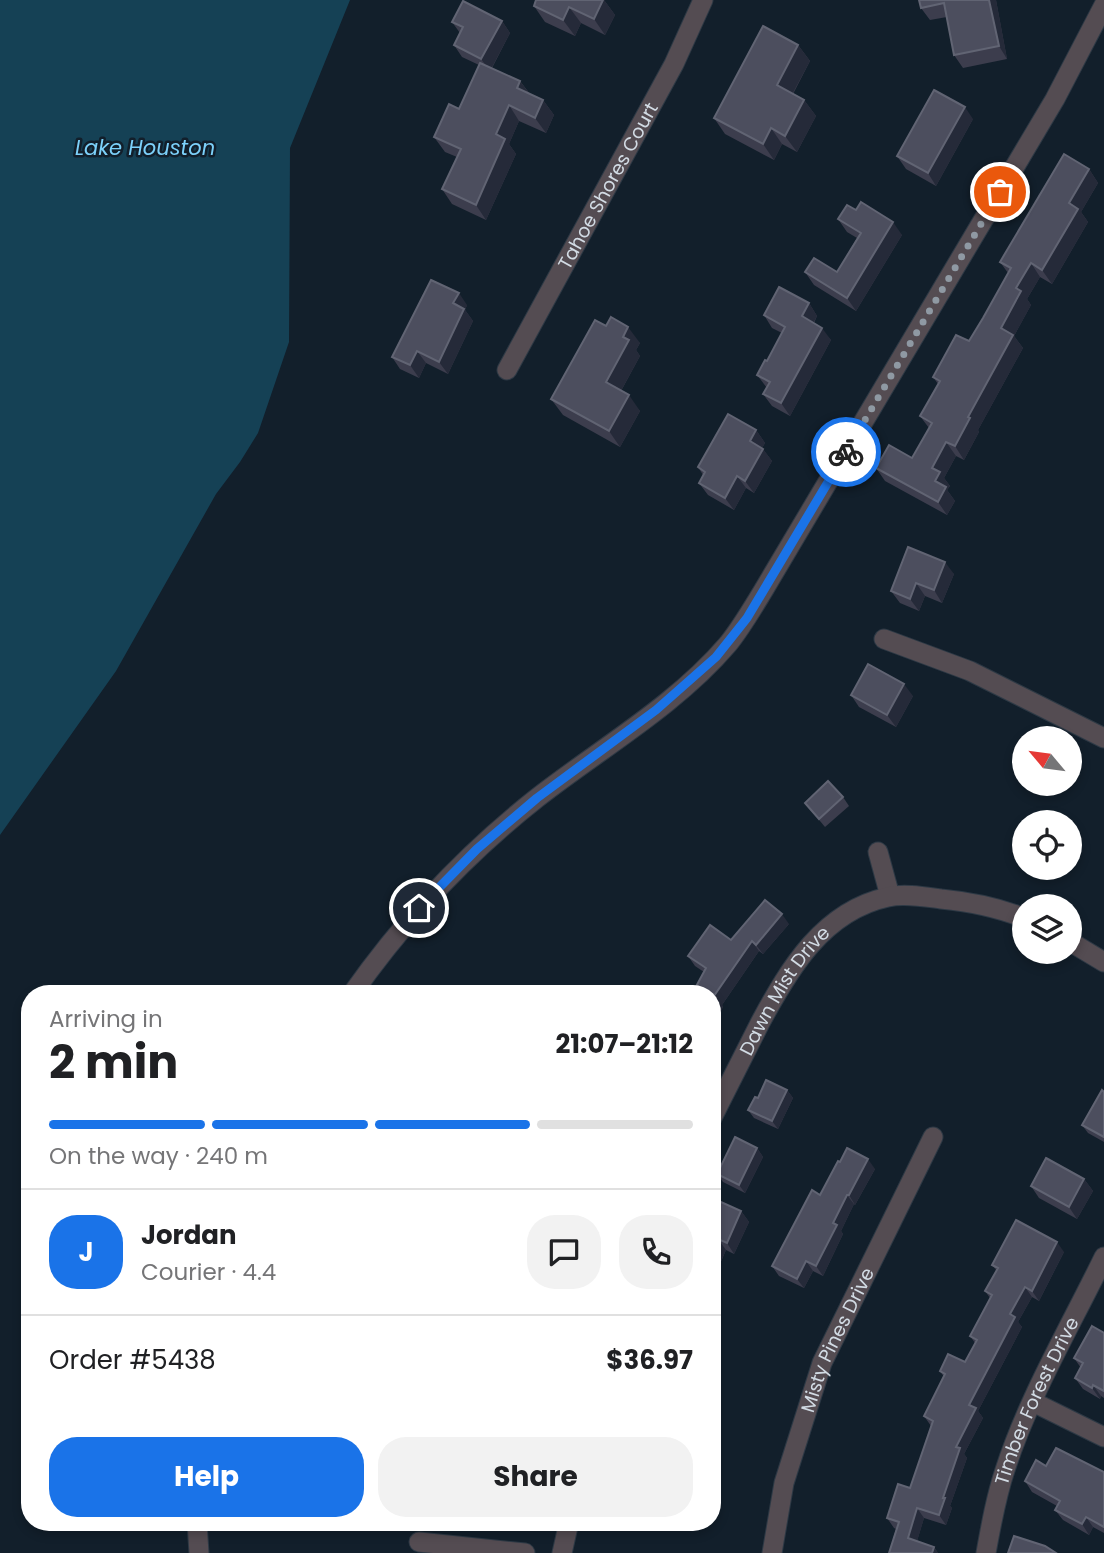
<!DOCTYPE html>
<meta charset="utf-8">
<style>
:root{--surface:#fff;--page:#f2f2f2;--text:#202124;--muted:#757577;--line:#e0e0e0;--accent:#1a73e8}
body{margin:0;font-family:Poppins,sans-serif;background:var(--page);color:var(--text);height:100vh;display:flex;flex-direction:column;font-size:26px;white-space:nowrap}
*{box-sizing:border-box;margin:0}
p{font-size:23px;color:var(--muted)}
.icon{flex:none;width:38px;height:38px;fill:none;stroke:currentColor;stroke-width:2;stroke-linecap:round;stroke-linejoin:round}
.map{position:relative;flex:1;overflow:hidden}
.panel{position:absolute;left:21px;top:985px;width:700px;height:546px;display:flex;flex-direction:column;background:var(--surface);border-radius:28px;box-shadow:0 4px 10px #0003}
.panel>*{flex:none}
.needle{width:46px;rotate:299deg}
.controls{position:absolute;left:1012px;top:726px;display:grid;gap:14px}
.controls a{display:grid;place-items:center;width:70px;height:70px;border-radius:50%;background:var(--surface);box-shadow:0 4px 10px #0003;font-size:35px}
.pin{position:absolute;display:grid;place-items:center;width:60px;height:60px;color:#fff;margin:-30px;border:4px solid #fff;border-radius:50%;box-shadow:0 2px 7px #0007}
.courier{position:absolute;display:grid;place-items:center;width:70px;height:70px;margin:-35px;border:5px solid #1a73e8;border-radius:50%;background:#fff;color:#222;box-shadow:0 2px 9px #0007}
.headline em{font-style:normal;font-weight:700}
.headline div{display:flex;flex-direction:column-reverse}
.headline{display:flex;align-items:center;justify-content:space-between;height:119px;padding:0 28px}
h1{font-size:46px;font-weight:700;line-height:52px}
.bar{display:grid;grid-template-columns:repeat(4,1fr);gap:10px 7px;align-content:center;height:84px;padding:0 28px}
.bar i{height:9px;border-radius:5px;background:var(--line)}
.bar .on{background:var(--accent)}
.bar p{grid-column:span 4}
.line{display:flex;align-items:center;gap:18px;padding:0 28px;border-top:2px solid var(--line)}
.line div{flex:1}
.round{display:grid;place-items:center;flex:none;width:74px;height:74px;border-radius:28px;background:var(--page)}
.cta{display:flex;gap:14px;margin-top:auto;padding:14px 28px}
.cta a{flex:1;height:80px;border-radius:28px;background:var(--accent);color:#fff;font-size:28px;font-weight:700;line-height:80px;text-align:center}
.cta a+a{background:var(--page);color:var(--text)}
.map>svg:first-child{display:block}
</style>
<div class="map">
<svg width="1104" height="1553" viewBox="0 0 1104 1553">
<rect width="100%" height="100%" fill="#121f2b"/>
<polygon fill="#154155" points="0,0 350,0 290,148 289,342 258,433 240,462 216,494 116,671 0,835"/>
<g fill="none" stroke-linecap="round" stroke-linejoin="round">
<defs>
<g id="minor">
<path id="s1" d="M507 370 674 64 703 0"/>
<polyline points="884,639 970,671 1104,738"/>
<polyline points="878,852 890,896"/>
<polyline points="1069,941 1104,962"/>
<path d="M352 994C404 920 466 854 537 798 601 748 675 706 728 644 741 628 752 609 763 591L1055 99 1104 5"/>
<path id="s2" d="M712 1118C728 1086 744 1055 760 1023 789 969 823 911 888 897 904 893 926 897 941 899 971 902 997 907 1024 918"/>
<polyline points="1033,1402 1104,1437"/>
<polyline points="197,1522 199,1553"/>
<polyline points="419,1542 525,1553"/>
<polyline points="562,1553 569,1522"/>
<path id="s3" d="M772 1553 784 1483 822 1363 933 1137"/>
<path id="s4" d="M986 1553C991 1525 996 1497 1005 1470 1028 1398 1071 1325 1104 1257"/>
</g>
</defs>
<use href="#minor" stroke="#2d3945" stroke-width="21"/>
<use href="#minor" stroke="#544c52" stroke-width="19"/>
</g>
<g fill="#3c3d4d">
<polygon points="536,0 604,0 615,15 605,35 581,23 575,36 545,22 534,6"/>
<polygon points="919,0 996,0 1007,59 963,68 954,55 947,17 930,20 921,8"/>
<polygon points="502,21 510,33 492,68 520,81 530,94 543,100 554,115 546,133 519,121 509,144 516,154 486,220 452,204 442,189 457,157 445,152 434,137 459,109 479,65 462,57 454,45 460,33 452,22"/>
<polygon points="798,45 810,61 793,94 804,100 816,116 797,152 782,144 774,160 725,134 714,118"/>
<polygon points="973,119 936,186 906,169 897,156"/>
<polygon points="1089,169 1098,183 1081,212 1088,222 1052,284 1040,277 1027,299 1031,305 1014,336 1023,348 978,430 979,432 964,460 956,456 944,478 950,486 947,490 955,501 947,515 885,481 876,468 912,458 929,428 920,416 938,384 933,377 969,341 983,318 1008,273 1000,262"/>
<polygon points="856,210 902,235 856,311 814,285 805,272 837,272 857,238 847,232 838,219"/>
<polygon points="809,303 817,316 814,323 831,340 790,416 772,406 763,394 767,388 757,375 767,361 782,333 772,328 764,315"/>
<polygon points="467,305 465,310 473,321 448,374 426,363 419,378 400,369 392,357"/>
<polygon points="606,326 640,343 636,350 640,356 621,391 640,411 620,447 563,415 551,399"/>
<polygon points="756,430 765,443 762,448 772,461 754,493 746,488 734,510 708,495 699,483 703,475 698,467"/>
<polygon points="908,547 954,574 942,603 925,596 919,611 900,603 891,591"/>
<polygon points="851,695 913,696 896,727 859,707"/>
<polygon points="843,797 849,806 825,827 805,803"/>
<polygon points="789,924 763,954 759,951 722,1005 723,1007 712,1027 704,972 695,966 688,956 731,940"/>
<polygon points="787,1090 793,1098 778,1129 754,1118 748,1110 758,1098"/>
<polygon points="1104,1092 1104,1142 1088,1133 1082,1125"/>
<polygon points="757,1148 763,1157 745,1193 723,1182 717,1174"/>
<polygon points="840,1162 875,1169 855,1205 854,1204 841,1231 843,1234 823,1276 813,1271 804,1288 779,1276 772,1266 820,1195"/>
<polygon points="1084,1179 1093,1191 1077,1219 1039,1198 1031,1186"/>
<polygon points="712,1198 741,1211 749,1222 734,1254 726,1250 712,1282"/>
<polygon points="1064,1252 1039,1301 1032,1297 1018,1322 1022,1327 978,1411 983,1418 964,1454 967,1458 950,1506 952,1508 946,1525 924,1518 917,1541 934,1547 938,1553 889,1553 896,1529 894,1528 887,1518 910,1488 931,1426 924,1416 944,1377 940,1371 965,1362 975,1343 970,1336 990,1298 985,1291 997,1271 992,1265"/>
<polygon points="1104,1333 1104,1398 1101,1396 1100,1399 1083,1389 1075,1378 1081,1368 1074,1358"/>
<polygon points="1104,1472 1104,1533 1093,1527 1089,1535 1063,1520 1055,1510 1057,1506 1032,1492 1025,1481"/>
</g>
<g fill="#252a39">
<polygon points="594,0 604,0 615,15 605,35 594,19"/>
<polygon points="989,0 996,0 1007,59 999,46"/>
<polygon points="569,7 581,23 575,36 563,20"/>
<polygon points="502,21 510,33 490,71 481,59"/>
<polygon points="798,45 810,61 788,102 777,85"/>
<polygon points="520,81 531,96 517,88"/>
<polygon points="543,100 554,115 546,133 535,118"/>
<polygon points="804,100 816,116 797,152 785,136"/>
<polygon points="509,105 519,121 509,144 516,154 486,220 476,205 496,134"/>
<polygon points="965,107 973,119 936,186 928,173"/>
<polygon points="771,128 782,144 774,160 763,144"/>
<polygon points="1089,169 1098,183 1081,212 1088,222 1052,284 1042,270 1069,203"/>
<polygon points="893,222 902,235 856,311 847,298"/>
<polygon points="1031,263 1040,277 1027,299 1031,305 1014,336 1023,348 978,430 979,432 964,460 955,446 968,417 1016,288"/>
<polygon points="459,293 467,305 465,310 473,321 448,374 439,362 453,303"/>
<polygon points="809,303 817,316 810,329 802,316"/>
<polygon points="628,327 640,343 636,350 640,356 617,398 606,382 623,337"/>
<polygon points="822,328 831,340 790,416 781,403"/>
<polygon points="417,351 426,363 419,378 410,365"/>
<polygon points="629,395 640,411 620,447 609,431"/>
<polygon points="756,430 765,443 759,454 750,441"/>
<polygon points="946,442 956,456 944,478 950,486 947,490 955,501 947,515 938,502 932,468"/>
<polygon points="763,449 772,461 754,493 745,481"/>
<polygon points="737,476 746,488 734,510 725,498"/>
<polygon points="945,562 954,574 942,603 934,590"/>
<polygon points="916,583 925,596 919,611 910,599"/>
<polygon points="904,684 913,696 896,727 887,715"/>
<polygon points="782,914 789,924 763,954 756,945"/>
<polygon points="752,941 759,951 722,1005 723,1007 712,1027 712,1005 714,996"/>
<polygon points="787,1090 793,1098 778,1129 772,1121"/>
<polygon points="757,1148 763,1157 745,1193 739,1185"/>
<polygon points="868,1159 875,1169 855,1205 849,1195"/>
<polygon points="1084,1179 1093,1191 1077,1219 1069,1207"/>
<polygon points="847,1195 854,1204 841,1231 843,1234 823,1276 816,1266 833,1223"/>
<polygon points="741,1211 749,1222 734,1254 727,1243"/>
<polygon points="718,1239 726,1250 712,1282 712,1252"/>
<polygon points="1057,1242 1064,1252 1039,1301 1032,1291"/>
<polygon points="806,1261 813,1271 804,1288 797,1279"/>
<polygon points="1025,1287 1032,1297 1018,1322 1022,1327 978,1411 983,1418 964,1454 967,1458 950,1506 952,1508 946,1525 939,1515 943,1498 956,1447 969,1405 1010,1314"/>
<polygon points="1093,1385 1101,1396 1100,1399 1092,1388"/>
<polygon points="917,1508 924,1518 915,1548 908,1538"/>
<polygon points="1086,1517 1093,1527 1089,1535 1082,1524"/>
<polygon points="934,1547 938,1553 932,1553"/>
</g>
<g fill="#4c4e5e" stroke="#616473" stroke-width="2">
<polygon points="536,0 603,0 594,19 569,7 563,20 534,6"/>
<polygon points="919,0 989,0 999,46 954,55 944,3 921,8"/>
<polygon points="463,1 502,21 481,59 454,45 463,27 452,22"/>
<polygon points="763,26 798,45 777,85 804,100 785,136 771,128 763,144 714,118"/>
<polygon points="480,63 520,81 517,88 543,100 535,118 509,105 496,134 505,139 476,205 442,189 461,149 434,137 449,104 459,109"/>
<polygon points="934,90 965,107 928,173 897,156"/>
<polygon points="1064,154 1089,169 1069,203 1078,209 1042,270 1031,263 1016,288 1021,291 1001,328 1013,335 968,417 970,418 955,446 946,442 932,468 940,472 935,481 946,487 938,502 876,468 889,445 912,458 932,423 920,416 940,381 933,377 956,335 969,341 983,318 1011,268 1000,262"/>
<polygon points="861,202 893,222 847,298 805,272 814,258 837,272 861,233 838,219 847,205 856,210"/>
<polygon points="431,280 459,293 453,303 464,309 439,362 417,351 410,365 392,357"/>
<polygon points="779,287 809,303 802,316 822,328 781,403 763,394 770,382 757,375 765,360 767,361 785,327 764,315"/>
<polygon points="611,317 628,327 623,337 629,340 606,382 629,395 609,431 551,399 595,320 606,326"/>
<polygon points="728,414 756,430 750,441 763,449 745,481 737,476 725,498 699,483 705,472 698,467"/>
<polygon points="908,547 945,562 934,590 916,583 910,599 891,591"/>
<polygon points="868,664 904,684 887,715 851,695"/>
<polygon points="828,781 843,797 819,819 805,803"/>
<polygon points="765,900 782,914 756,945 752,941 714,996 716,998 712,1005 712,994 692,994 706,968 688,956 710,925 731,940"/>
<polygon points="766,1080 787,1090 772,1121 748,1110 755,1097 758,1098"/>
<polygon points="1102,1090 1104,1092 1104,1137 1082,1125"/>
<polygon points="735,1137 757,1148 739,1185 717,1174"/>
<polygon points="847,1148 868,1159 849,1195 847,1195 833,1223 837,1225 816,1266 806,1261 797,1279 772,1266 812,1190 820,1195 838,1161 840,1162"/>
<polygon points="1046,1158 1084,1179 1069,1207 1031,1186"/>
<polygon points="712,1198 741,1211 727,1243 718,1239 712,1252"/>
<polygon points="1016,1220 1057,1242 1032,1291 1025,1287 1010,1314 1015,1317 969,1405 976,1408 956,1447 960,1448 943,1498 945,1498 939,1515 917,1508 908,1538 934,1547 932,1553 889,1553 899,1522 887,1518 898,1484 910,1488 933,1421 924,1416 945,1374 940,1371 948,1354 965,1362 977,1340 970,1336 992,1295 985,1291 998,1268 992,1265"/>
<polygon points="1092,1326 1104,1333 1104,1391 1093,1385 1092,1388 1075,1378 1083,1363 1074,1358"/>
<polygon points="1056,1448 1104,1472 1104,1527 1086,1517 1082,1524 1055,1510 1060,1501 1025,1481 1036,1460 1046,1466"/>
<polygon points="1014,1536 1045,1546 1056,1553 1008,1553"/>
</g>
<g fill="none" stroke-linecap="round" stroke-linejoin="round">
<polyline stroke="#8f99a3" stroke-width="7" stroke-dasharray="0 12.6" points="846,452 1000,192"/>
<polyline stroke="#1a73e8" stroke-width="9" points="419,908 477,849 537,798 656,710 716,657 747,618 846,452"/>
</g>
<g text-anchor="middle" stroke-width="5" stroke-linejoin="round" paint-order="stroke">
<g font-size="19" fill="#d2dbe4" stroke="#121f2b">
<text dy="7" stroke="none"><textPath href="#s1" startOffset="210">Tahoe Shores Court</textPath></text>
<text dy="7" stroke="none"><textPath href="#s2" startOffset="147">Dawn Mist Drive</textPath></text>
<text dy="7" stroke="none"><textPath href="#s3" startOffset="224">Misty Pines Drive</textPath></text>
<text dy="7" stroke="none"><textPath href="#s4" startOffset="161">Timber Forest Drive</textPath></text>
</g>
<g font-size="21" font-style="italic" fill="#7cd1fa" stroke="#121f2b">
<text x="145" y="155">Lake Houston</text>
</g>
</g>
</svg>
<div class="controls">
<a><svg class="needle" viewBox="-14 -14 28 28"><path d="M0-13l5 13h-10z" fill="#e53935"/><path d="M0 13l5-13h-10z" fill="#757577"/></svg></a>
<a><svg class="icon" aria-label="locate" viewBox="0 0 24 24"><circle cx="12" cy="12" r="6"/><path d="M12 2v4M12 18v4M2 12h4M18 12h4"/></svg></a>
<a><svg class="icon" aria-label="layers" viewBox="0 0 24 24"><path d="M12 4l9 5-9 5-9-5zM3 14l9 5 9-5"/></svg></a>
</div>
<div class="pin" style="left:1000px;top:192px;background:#ea580c"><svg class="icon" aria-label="bag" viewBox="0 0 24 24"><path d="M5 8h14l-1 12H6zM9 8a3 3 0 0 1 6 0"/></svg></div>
<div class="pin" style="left:419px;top:908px;background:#1f2937"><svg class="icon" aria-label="home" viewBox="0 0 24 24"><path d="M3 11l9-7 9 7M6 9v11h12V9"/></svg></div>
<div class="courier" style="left:846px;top:452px"><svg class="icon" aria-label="bike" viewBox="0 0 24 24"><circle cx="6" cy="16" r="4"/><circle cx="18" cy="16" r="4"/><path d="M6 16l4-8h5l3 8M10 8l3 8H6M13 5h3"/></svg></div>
<section class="panel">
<div class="headline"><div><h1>2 min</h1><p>Arriving in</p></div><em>21:07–21:12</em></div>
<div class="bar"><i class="on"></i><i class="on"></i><i class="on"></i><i></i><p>On the way · 240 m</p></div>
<div class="line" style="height:126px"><b class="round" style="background:var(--accent);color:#fff">J</b><div><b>Jordan</b><p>Courier · 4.4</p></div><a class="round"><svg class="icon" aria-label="chat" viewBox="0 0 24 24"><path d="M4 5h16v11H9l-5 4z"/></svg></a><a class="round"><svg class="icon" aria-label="phone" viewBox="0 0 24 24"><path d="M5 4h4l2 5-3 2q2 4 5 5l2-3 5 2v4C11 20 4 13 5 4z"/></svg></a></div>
<div class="line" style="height:91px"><div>Order #5438</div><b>$36.97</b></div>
<div class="cta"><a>Help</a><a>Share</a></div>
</section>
</div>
